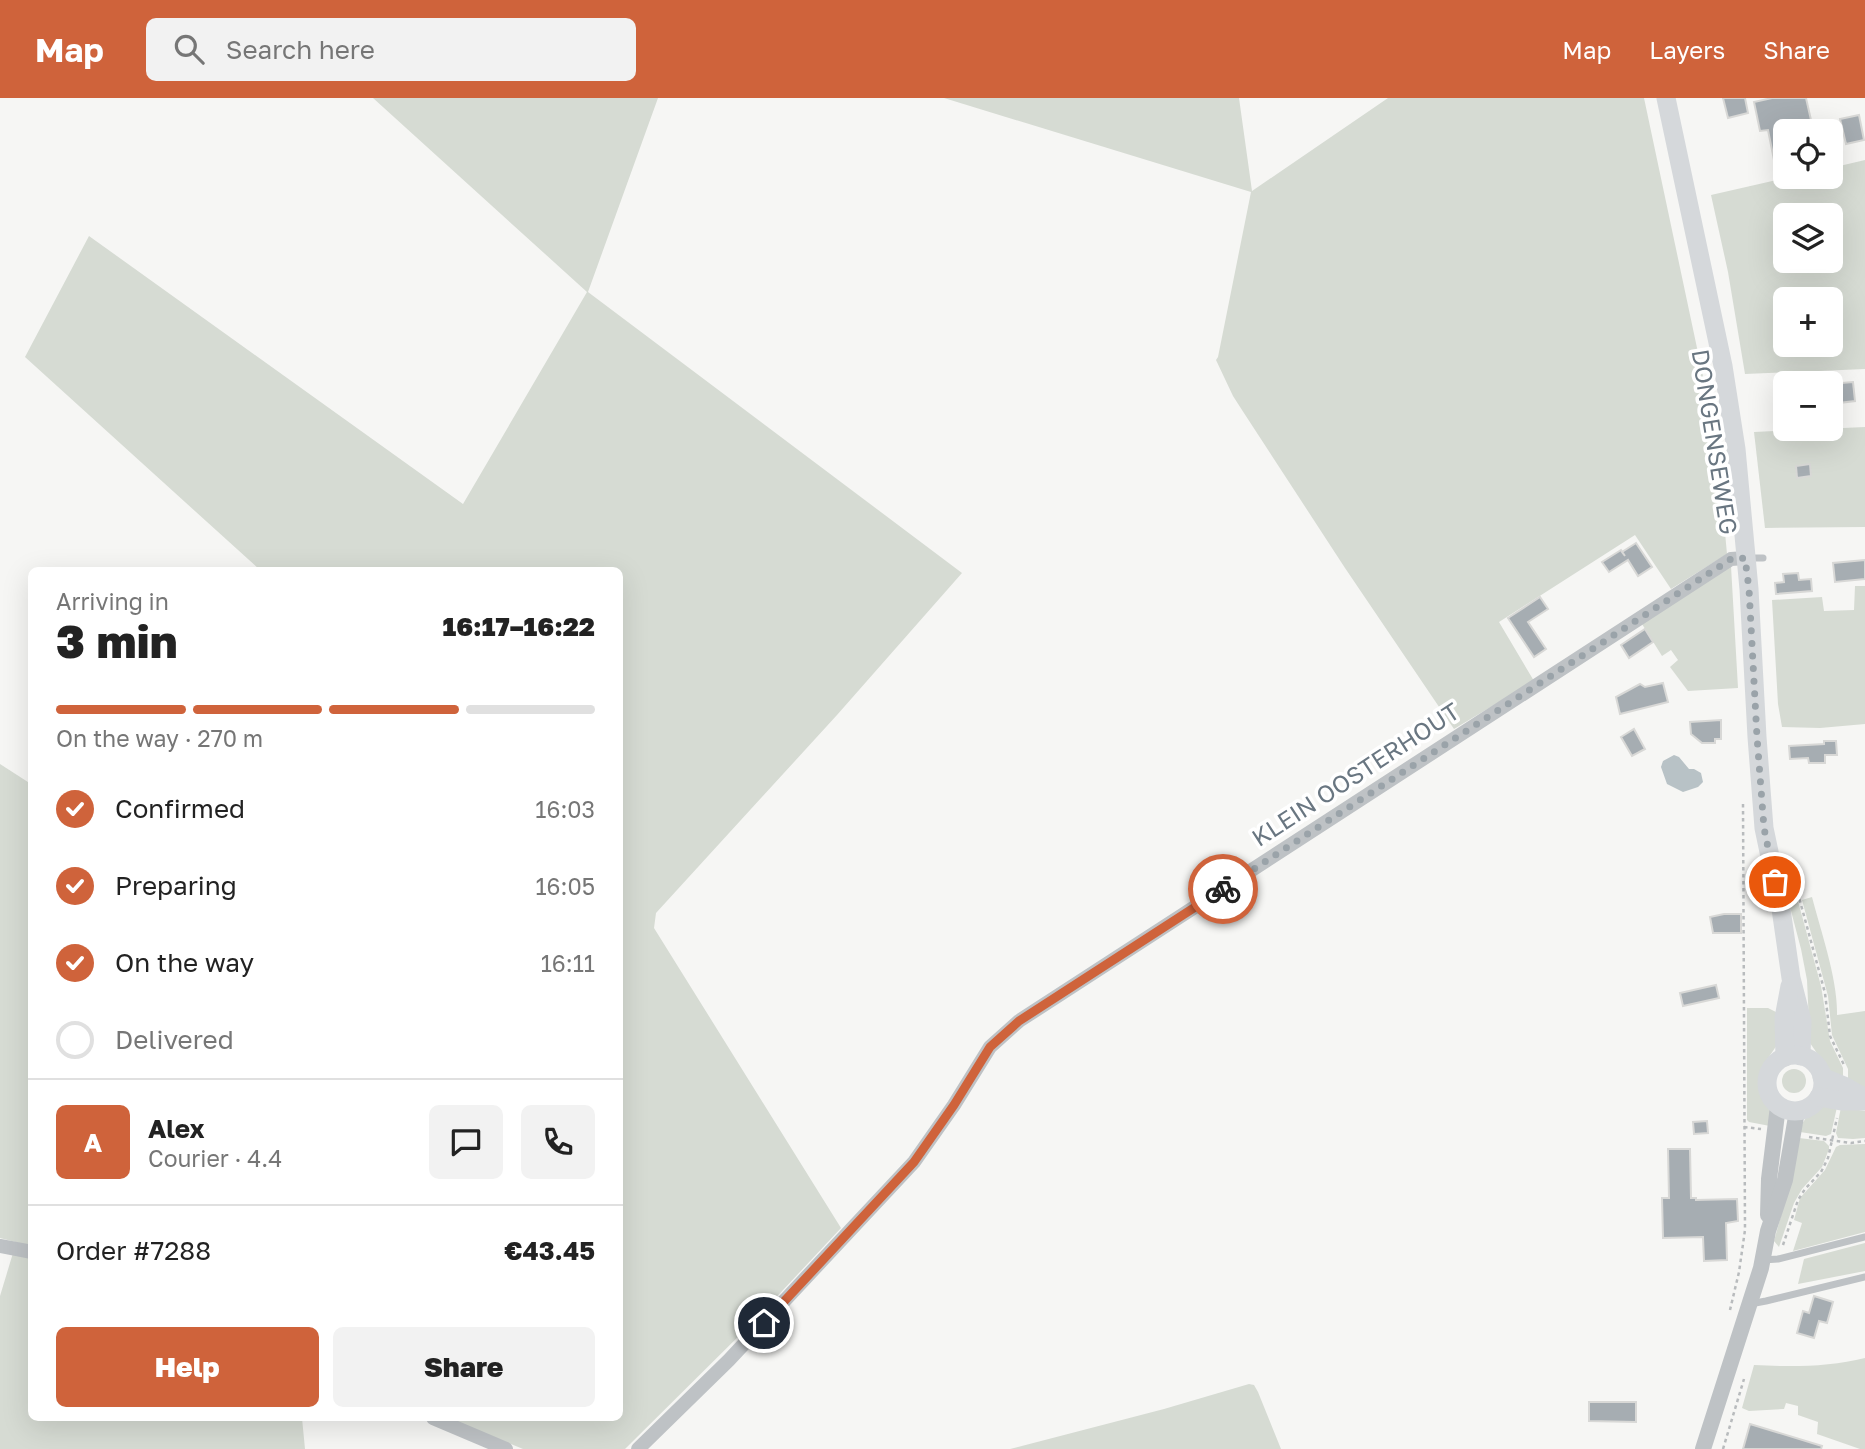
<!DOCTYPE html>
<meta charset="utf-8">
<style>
:root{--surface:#fff;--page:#f2f2f2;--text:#222;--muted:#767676;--line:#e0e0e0;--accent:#cf633b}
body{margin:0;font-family:"Golos Text",sans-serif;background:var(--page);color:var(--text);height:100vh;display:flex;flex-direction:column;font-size:26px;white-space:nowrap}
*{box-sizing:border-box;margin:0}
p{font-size:23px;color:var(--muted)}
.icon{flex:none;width:38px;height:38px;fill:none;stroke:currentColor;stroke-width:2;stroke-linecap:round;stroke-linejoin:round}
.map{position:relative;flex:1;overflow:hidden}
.sheet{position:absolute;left:28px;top:469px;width:595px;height:854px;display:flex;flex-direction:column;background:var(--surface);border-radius:10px;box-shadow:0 7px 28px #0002}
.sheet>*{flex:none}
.tools{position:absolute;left:1773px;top:21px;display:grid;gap:14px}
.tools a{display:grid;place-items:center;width:70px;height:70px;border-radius:10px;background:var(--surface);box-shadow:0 7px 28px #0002;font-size:35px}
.pin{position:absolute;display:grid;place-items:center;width:60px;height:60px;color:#fff;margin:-30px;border:4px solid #fff;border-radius:50%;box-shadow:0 2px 7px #0007}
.courier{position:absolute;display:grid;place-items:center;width:70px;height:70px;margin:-35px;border:5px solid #cf633b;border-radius:50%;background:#fff;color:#222;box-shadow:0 2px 9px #0007}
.overview em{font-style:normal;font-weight:800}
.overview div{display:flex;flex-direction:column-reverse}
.overview{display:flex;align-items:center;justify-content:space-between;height:119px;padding:0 28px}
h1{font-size:46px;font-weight:800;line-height:52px}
.bar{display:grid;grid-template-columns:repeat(4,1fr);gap:10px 7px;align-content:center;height:84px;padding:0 28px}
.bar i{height:9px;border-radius:5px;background:var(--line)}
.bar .current{background:var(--accent)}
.bar p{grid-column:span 4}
.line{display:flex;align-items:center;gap:18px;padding:0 28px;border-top:2px solid var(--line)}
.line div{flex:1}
.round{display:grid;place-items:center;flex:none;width:74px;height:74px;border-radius:10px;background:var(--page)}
ol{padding:0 28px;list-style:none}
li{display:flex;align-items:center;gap:21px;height:77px}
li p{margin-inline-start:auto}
li .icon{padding:7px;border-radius:50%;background:var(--accent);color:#fff;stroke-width:4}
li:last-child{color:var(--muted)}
li i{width:38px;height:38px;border:4px solid var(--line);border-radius:50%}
.button{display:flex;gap:14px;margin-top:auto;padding:14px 28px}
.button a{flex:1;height:80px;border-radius:10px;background:var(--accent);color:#fff;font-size:28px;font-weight:800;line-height:80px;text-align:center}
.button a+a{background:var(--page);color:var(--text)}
header{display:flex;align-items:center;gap:42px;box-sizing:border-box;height:98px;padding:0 35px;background:var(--accent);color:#fff}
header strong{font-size:33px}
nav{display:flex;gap:38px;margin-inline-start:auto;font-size:24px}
.search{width:490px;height:63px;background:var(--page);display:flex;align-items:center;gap:18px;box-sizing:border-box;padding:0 24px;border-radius:10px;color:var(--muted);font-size:26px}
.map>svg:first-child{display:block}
</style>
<header>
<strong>Map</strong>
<div class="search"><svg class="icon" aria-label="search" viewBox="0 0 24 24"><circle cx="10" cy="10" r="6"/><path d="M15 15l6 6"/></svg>Search here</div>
<nav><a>Map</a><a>Layers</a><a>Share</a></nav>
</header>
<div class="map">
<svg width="1865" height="1351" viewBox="0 0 1865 1351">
<rect width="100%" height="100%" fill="#f6f6f4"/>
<g fill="#d6dbd3" fill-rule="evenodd">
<polygon points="373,0 658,0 588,194 962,475 837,617 656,815 654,830 841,1130 755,1222 625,1351 523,1351 448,1320 620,1320 620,472 260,472 25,259 89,138 463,406 587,194"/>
<polygon points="944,0 1239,0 1252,93 1388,0 1644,0 1707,297 1722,402 1727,456 1671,491 1635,437 1499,524 1534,583 1454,631 1345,470 1242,312 1233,298 1216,262 1218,259 1251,94"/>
<path d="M1865 62V271L1745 276 1728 174 1711 97 1790 79H1830L1831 70ZM1785 117H1830V163H1785ZM1785 201H1830V247H1785Z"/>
<polygon points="1865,329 1865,429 1765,430 1754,334"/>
<polygon points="1731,468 1738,590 1688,593 1670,569 1678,562 1671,552 1662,558 1642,526"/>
<polygon points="1855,488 1865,488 1865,626 1820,630 1782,629 1778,606 1772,502 1822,499 1824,513 1854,512"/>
<polygon points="0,666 31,686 31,1148 0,1140"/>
<path d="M1812 799C1821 834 1838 882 1837 917L1865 913V990L1848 983V971L1832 937 1828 898 1802 802Z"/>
<polygon points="1798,803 1821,888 1830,943 1843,970 1843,982 1832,977 1810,945 1807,882 1801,851 1790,809 1792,805"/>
<polygon points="1747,910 1768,910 1778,915 1777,947 1762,969 1760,978 1760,992 1770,1013 1770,1028 1749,1024 1747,1022"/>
<circle cx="1794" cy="983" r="12"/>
<path d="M1824 1007 1837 1009 1831 1036 1826 1038 1800 1034C1803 1019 1811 1013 1824 1007Z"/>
<polygon points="1841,1009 1865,1013 1865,1040 1853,1041 1838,1040 1836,1035"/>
<polygon points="1799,1040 1824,1043 1829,1048 1829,1051 1822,1069 1802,1091 1794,1105 1779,1149 1774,1143 1788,1092"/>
<polygon points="1865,1046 1865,1134 1793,1153 1802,1125 1794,1122 1800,1100 1825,1072 1836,1049 1840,1047"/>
<polygon points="1865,1145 1865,1173 1798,1186 1804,1161"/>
<polygon points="13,1155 31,1160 32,1320 302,1320 305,1351 0,1351 0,1198"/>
<path d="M1865 1260V1351H1860L1817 1336 1818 1324 1798 1317V1308L1786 1305 1784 1311 1749 1313 1742 1310 1754 1267C1790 1269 1830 1269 1865 1260Z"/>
<polygon points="1249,1286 1254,1287 1258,1294 1281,1351 1010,1351 1164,1311"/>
</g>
<polygon fill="#b8c2c6" points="1674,657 1679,659 1689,671 1694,671 1701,675 1703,684 1698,689 1683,694 1667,686 1661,669 1663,663"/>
<g fill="#a6adb2" stroke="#d8d8d6" stroke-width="2">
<polygon points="1723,0 1745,0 1748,15 1728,20"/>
<polygon points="1772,0 1806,0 1811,22 1785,28 1785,60 1774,62 1768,32 1760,33 1754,4"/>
<polygon points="1859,17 1864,42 1846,46 1840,21"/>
<polygon points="1853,284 1855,303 1830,306 1830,286"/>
<polygon points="1810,366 1811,378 1797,380 1796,368"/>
<polygon points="1636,445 1652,469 1638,478 1628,462 1609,474 1602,464 1621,452 1625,458 1622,454"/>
<polygon points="1865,462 1865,481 1835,484 1833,465"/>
<polygon points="1798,475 1799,482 1811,481 1812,493 1776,496 1775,485 1784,484 1783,476"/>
<polygon points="1540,499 1548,511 1528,524 1546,551 1534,559 1508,520"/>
<polygon points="1645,531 1653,544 1629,560 1621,547"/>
<polygon points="1663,585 1668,604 1620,616 1616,599 1640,586 1645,589"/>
<polygon points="1721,622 1721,641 1715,641 1715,645 1702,645 1691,636 1690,624"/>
<polygon points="1634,631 1645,651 1632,658 1621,639"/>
<polygon points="1824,643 1836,643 1837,657 1825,657 1825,665 1809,665 1808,660 1790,661 1789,648 1824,646"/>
<polygon points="1724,816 1741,816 1741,835 1713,835 1710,819"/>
<polygon points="1716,887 1719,900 1683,908 1680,895"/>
<polygon points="1707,1023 1708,1035 1694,1036 1693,1024"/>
<polygon points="1668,1051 1690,1051 1691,1100 1696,1100 1696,1102 1737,1101 1738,1123 1726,1125 1727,1162 1704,1163 1703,1139 1663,1140 1662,1100 1669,1100"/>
<polygon points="1814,1198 1833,1204 1827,1225 1819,1223 1814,1240 1797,1235 1803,1213 1809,1215"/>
<polygon points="1589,1304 1636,1304 1636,1324 1589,1323"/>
<polygon points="1750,1326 1822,1348 1821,1351 1743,1351"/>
</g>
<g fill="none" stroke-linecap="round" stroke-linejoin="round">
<g stroke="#b8bbbd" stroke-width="2.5" stroke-dasharray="3.5 3.5" stroke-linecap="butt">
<polyline points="1794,781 1825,895 1830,938 1845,969"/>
<polyline points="1744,1029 1761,1031"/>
<polyline points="1809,1039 1851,1045 1865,1043"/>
<polyline points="1783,1147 1798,1102 1805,1091 1821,1074 1828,1060 1837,1020"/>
<polyline points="1730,1212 1739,1174 1745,1132 1743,706"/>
<polyline points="1723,1351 1744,1281"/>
</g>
<g stroke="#bec2c5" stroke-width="7">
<polyline points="1746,460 1763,460"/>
<polyline points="1763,1162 1778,1161 1865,1139"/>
<polyline points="1750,1206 1766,1203 1865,1179"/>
</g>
<g stroke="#bec2c5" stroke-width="14">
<polyline points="0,1148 32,1154"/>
<polyline points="433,1320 506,1351"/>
<polyline points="638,1351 729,1262 914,1064 954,1007 990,949 1019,923 1731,461 1745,460"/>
</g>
<g stroke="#bec2c5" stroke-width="16">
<polyline points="1768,1117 1769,1081 1778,1008"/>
<polyline points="1703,1351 1761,1170 1768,1133 1785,1082 1797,1013"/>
</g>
<g stroke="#d5d8db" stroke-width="19">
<polyline points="1666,0 1723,268 1736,351 1749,491 1757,639 1764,730 1781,811 1791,880 1802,923 1801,958"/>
<circle cx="1795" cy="985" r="28"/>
<polyline points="1785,959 1784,920 1790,888"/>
<polyline points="1822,979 1844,988 1865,1000"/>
<polyline points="1819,999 1841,1003 1865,1003"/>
</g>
</g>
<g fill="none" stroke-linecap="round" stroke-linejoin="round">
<polyline stroke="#9aa3a9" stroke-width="7" stroke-dasharray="0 12.6" points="1223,791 1731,461 1745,460 1749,491 1757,639 1764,730 1775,784"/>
<polyline stroke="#cf633b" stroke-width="9" points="764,1225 914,1064 954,1007 990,949 1019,923 1223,791"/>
</g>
<g text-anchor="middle" stroke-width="7" stroke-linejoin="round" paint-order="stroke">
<g font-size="24" fill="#697681" stroke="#fff">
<text transform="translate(1714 344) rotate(81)" y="8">DONGENSEWEG</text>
<text transform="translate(1356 677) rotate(-33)" y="8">KLEIN OOSTERHOUT</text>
</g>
</g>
</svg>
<div class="tools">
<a><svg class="icon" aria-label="locate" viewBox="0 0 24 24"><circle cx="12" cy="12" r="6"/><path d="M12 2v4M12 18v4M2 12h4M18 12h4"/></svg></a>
<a><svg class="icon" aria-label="layers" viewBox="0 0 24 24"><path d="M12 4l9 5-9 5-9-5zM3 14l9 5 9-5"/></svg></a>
<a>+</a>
<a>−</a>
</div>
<div class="pin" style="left:1775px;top:784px;background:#ea580c"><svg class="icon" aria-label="bag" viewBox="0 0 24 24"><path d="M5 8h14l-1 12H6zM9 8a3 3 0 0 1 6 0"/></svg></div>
<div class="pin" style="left:764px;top:1225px;background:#1f2937"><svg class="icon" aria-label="home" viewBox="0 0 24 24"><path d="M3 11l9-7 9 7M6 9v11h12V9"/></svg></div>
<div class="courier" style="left:1223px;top:791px"><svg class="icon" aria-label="bike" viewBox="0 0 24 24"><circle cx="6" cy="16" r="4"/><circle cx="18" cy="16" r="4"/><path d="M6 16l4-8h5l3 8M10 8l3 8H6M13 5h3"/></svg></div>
<section class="sheet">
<div class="overview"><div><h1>3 min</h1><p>Arriving in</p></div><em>16:17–16:22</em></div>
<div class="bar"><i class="current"></i><i class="current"></i><i class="current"></i><i></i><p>On the way · 270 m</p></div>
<ol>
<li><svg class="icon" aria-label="check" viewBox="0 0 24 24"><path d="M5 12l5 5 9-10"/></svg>Confirmed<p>16:03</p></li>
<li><svg class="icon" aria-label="check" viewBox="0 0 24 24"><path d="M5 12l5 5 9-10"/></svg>Preparing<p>16:05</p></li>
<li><svg class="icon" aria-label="check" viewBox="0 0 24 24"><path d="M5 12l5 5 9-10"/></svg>On the way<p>16:11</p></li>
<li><i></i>Delivered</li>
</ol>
<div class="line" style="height:126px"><b class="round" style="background:var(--accent);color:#fff">A</b><div><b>Alex</b><p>Courier · 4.4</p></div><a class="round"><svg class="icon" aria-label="chat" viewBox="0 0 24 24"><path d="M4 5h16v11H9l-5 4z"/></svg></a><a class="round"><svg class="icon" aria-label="phone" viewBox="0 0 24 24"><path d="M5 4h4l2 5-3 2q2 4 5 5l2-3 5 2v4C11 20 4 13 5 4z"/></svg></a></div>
<div class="line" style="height:91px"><div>Order #7288</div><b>€43.45</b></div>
<div class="button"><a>Help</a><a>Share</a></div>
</section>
</div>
